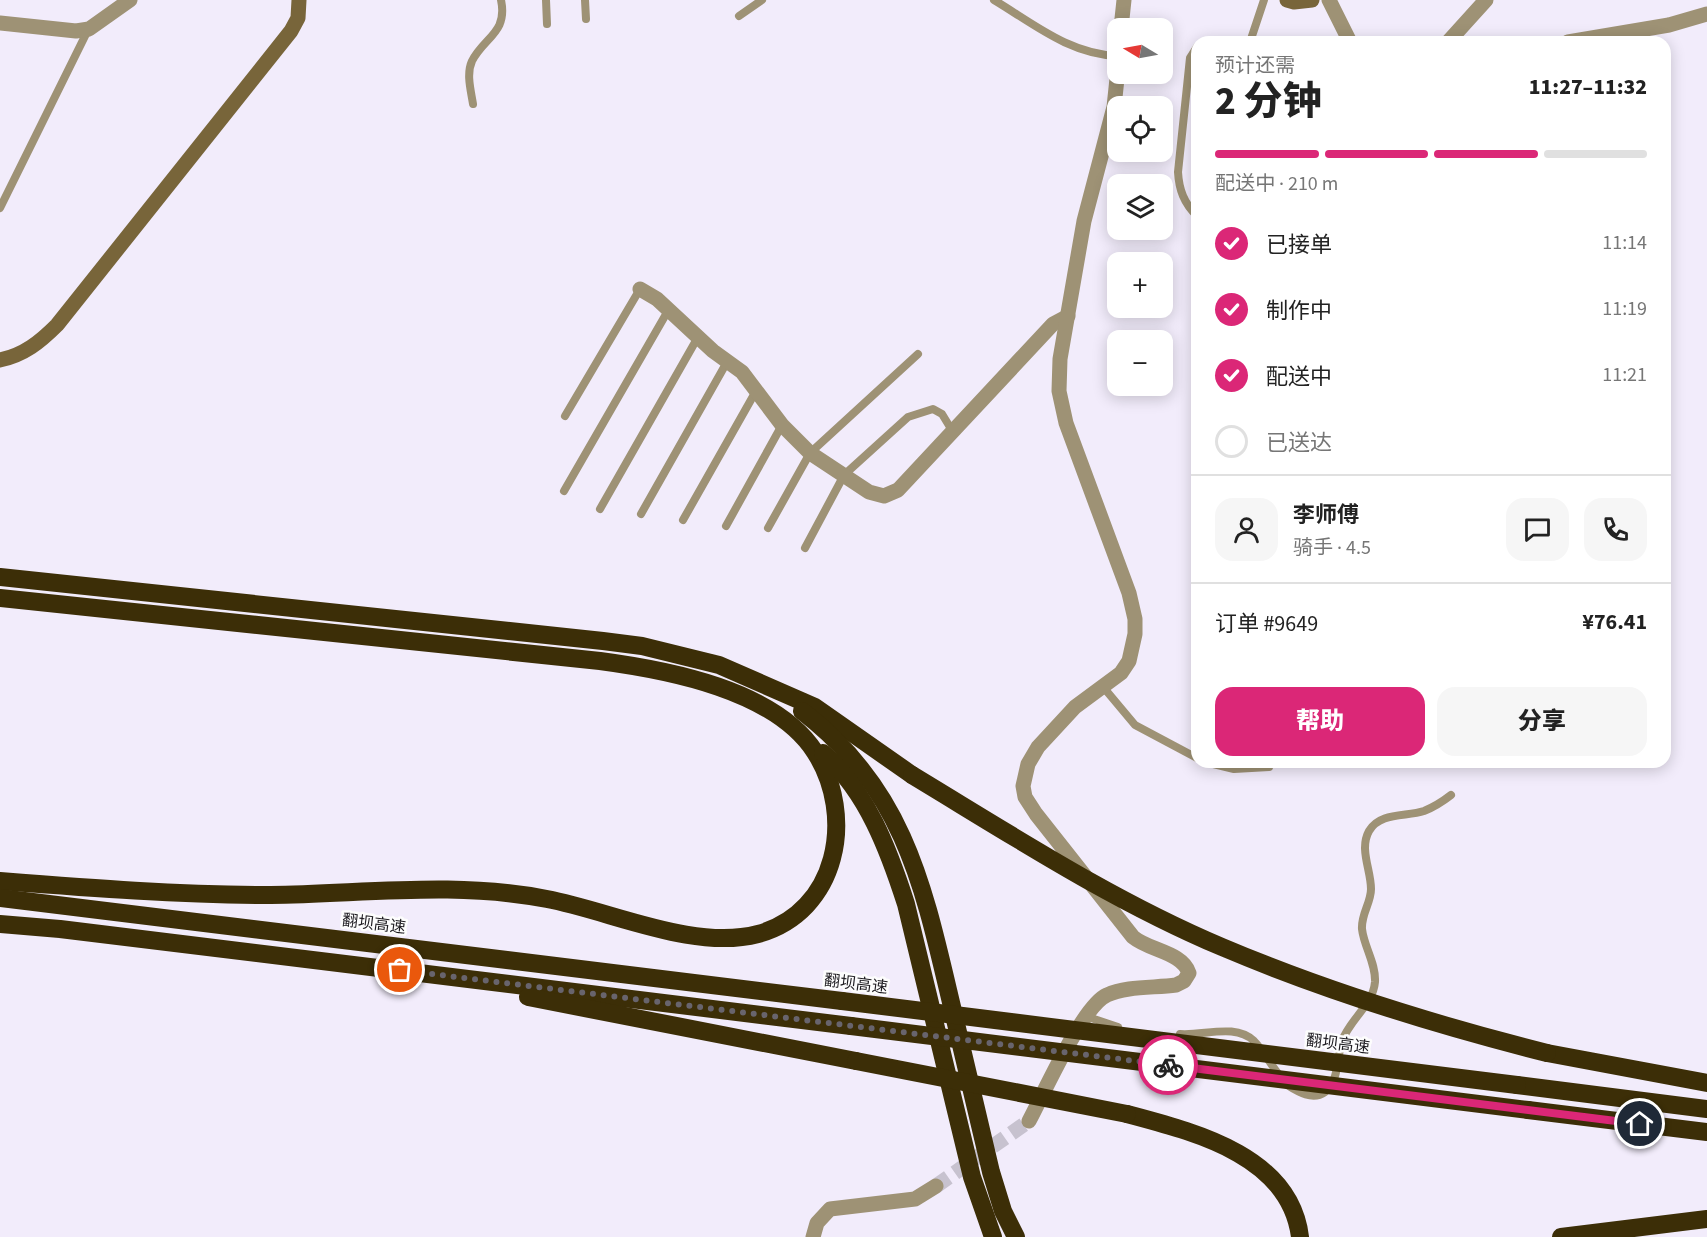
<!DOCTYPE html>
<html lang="zh">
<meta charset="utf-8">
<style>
:root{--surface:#fff;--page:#f6f6f6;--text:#222;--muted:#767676;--line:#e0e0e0;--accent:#db2777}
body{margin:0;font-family:"Source Sans 3","Noto Sans SC",sans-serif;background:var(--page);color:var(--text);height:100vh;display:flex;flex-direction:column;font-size:22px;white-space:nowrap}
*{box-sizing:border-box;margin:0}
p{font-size:20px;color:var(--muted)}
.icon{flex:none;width:33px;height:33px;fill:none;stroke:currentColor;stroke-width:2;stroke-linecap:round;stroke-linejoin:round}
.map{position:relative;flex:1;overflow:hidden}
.drawer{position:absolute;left:1191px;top:36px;width:480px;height:732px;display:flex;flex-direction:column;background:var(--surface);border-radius:18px;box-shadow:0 3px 15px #0003}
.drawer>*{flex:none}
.needle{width:39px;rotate:280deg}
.fabs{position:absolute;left:1107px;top:18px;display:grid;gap:12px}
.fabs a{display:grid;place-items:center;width:66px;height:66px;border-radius:12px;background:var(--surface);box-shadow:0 3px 15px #0003;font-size:30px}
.pin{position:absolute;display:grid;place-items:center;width:51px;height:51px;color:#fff;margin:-26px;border:3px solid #fff;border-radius:50%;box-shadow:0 2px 6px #0007}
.courier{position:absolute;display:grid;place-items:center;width:60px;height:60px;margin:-30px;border:4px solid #db2777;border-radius:50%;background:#fff;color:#222;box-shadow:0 2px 8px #0007}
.head em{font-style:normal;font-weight:800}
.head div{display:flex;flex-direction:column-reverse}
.head{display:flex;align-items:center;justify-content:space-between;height:102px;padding:0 24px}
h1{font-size:39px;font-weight:800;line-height:45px}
.bar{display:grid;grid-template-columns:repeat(4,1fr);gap:9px 6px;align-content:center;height:72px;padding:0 24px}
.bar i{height:8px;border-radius:4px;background:var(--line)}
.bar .selected{background:var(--accent)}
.bar p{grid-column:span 4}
.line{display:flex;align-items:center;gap:15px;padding:0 24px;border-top:2px solid var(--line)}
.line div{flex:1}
.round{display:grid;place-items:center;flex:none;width:63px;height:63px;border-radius:18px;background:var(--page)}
ol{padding:0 24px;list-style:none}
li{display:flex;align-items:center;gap:18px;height:66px}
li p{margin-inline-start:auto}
li .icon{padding:6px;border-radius:50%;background:var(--accent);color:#fff;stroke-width:4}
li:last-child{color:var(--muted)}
li i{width:33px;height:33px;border:3px solid var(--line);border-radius:50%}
.cta{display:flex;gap:12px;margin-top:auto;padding:12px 24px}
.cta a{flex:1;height:69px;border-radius:18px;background:var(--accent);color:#fff;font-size:24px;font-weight:800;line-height:69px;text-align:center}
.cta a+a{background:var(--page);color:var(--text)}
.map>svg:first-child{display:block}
</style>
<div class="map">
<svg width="1707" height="1237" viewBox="0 0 1707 1237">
<rect width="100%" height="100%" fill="#f2ecfb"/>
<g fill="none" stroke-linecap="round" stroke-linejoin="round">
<polyline stroke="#c7c2cf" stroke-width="15" stroke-dasharray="15 8" stroke-linecap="butt" points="936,1186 1029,1121"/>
<g stroke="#9e9275" stroke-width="8">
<polyline points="546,0 547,24"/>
<polyline points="585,0 586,19"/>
<path d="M994 0C1034 24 1069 54 1118 56"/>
<polyline points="739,16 762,0"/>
<polyline points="1250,42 1264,0"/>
<path d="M1197 47 1190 58 1178 172C1179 190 1184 203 1197 216"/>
<path d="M473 104C471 91 466 74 472 61 484 37 508 33 501 0"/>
<polyline points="0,208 88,30"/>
<polyline points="565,416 640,289"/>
<polyline points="564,491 669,309"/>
<polyline points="600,509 698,337"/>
<polyline points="641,514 727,362"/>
<polyline points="683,520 756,391"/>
<polyline points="726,526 782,425"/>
<polyline points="768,528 810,453 918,354"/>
<polyline points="805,548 844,475 908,417 933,409 942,414 953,432"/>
<polyline points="1104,688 1135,725 1197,758"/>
<polyline points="1205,762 1234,769 1269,767"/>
<polyline points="1085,1016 1118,1027"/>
<path d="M1180 1034C1204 1036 1235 1023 1254 1041 1263 1050 1271 1065 1280 1076"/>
<path d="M1287 1085C1298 1092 1313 1101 1325 1092 1339 1082 1337 1056 1342 1041 1350 1019 1373 1005 1375 982 1376 963 1364 947 1362 929 1361 914 1371 903 1371 889 1371 870 1359 849 1369 831 1380 812 1406 817 1424 811 1434 807 1442 802 1451 795"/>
</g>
<g stroke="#9e9275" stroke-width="15">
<polyline points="1329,0 1350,42"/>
<polyline points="0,23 76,31 89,29 130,0"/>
<polyline points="1121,28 1124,0"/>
<polyline points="1448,42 1486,0"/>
<polyline points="1568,42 1669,25 1707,14"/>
<polyline points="640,289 657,299 713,351 742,372 782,425 810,453 869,492 884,496 898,490 1053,324 1068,316"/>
<path d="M1029 1121C1043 1095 1083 1005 1107 995 1126 986 1155 988 1176 985L1184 981 1189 973C1182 952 1150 951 1133 937L1036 814 1025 797 1023 786 1028 764 1038 747 1075 707 1121 673 1129 661 1135 634V619L1129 593 1066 423 1059 391 1060 359 1084 221 1114 107 1118 69"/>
<polyline points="813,1237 817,1223 830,1209 915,1199 936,1186"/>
</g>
<g stroke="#78653a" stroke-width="15">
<polyline points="1287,0 1294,2 1312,0"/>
<path d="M0 360C24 355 40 342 57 325L291 31 298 18 299 0"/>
</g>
<g stroke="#3c2e07" stroke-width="18">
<polyline points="0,577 603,641 642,646 719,665 815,707 912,775"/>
<path d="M0 598 600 661C668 670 775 690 815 752 856 816 838 912 758 934 694 951 611 911 547 899 455 881 363 894 271 895 180 895 90 888 0 881"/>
<path d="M802 711C901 787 922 879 949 994 963 1053 977 1112 991 1172L1003 1211 1016 1237"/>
<path d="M823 753C867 791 889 851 906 904L972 1177 993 1237"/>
<polyline points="0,898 842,1001"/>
<polyline points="0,924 60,929 851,1026"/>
<polyline points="528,997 856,1061"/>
<polyline points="1547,1053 1707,1083"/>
<polyline points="1517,1085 1707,1109"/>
<polyline points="1528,1110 1707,1132"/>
<path d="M1127 1114C1194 1132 1290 1155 1300 1237"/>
<polyline points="1561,1237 1707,1219"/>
</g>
<g stroke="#3c2e07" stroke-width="18">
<path d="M912 775C1013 836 1113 901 1222 947 1328 992 1436 1025 1547 1053"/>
<polyline points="842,1001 1517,1085"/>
<polyline points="851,1026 1528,1110"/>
<polyline points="856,1061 1127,1114"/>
</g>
</g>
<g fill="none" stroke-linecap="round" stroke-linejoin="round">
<polyline stroke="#68646d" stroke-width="6" stroke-dasharray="0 10.8" points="400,970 1168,1065"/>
<polyline stroke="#db2777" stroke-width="8" points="1168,1065 1640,1124"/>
</g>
<g text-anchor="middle" stroke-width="5" stroke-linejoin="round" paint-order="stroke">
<g font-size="16" fill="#1d1b20" stroke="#fdfdfd">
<text transform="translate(374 923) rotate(7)" y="6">翻坝高速</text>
<text transform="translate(856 983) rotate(7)" y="6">翻坝高速</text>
<text transform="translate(1338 1043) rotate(7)" y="6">翻坝高速</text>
</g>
</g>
</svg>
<div class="fabs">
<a><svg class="needle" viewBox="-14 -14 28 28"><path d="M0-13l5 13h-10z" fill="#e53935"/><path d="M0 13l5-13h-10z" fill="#767676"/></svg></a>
<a><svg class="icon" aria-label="locate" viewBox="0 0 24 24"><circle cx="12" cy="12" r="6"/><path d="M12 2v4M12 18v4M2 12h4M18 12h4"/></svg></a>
<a><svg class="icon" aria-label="layers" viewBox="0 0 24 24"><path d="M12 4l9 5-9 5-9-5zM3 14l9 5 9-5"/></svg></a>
<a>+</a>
<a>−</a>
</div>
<div class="pin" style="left:400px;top:970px;background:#ea580c"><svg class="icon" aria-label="bag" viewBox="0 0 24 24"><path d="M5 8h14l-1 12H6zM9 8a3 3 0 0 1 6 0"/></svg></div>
<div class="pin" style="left:1640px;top:1124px;background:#1f2937"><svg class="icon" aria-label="home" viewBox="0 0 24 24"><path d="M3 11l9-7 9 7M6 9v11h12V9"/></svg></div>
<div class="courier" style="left:1168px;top:1065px"><svg class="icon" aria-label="bike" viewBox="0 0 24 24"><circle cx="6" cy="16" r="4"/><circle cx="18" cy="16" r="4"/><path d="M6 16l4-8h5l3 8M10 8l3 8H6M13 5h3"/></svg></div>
<section class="drawer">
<div class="head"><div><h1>2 分钟</h1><p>预计还需</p></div><em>11:27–11:32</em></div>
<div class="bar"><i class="selected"></i><i class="selected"></i><i class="selected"></i><i></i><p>配送中 · 210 m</p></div>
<ol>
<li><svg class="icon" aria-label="check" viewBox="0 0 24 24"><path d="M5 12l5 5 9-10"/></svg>已接单<p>11:14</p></li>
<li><svg class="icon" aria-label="check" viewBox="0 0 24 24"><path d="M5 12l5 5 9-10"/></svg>制作中<p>11:19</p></li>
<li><svg class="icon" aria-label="check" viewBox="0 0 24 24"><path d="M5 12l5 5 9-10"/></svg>配送中<p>11:21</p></li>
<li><i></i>已送达</li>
</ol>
<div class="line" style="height:108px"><a class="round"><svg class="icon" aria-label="person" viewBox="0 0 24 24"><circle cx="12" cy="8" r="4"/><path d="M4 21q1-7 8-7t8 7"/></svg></a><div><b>李师傅</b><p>骑手 · 4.5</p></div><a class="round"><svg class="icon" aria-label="chat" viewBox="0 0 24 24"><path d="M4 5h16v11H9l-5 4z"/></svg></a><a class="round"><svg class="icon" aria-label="phone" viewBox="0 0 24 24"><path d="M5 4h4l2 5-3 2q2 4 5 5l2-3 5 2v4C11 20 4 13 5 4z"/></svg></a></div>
<div class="line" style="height:78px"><div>订单 #9649</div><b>¥76.41</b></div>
<div class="cta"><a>帮助</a><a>分享</a></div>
</section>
</div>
